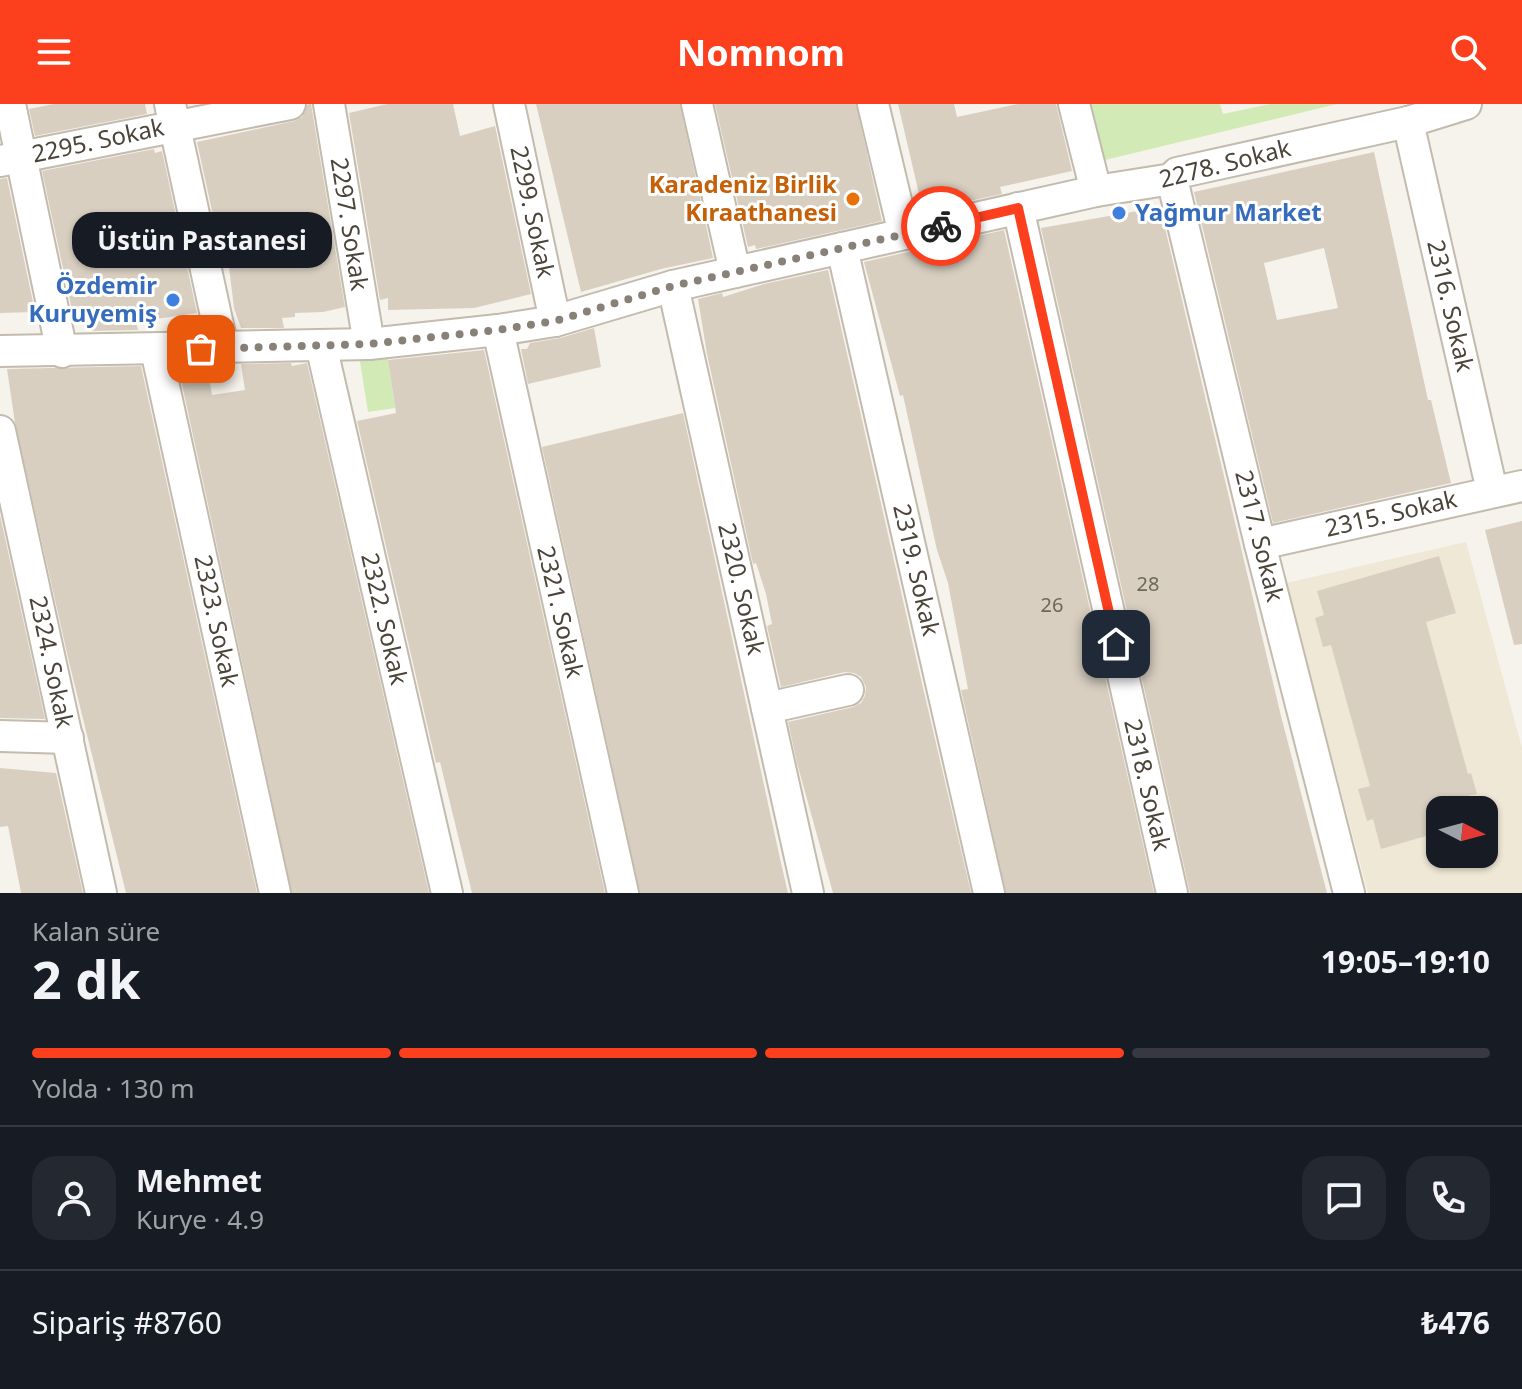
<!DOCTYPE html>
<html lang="tr">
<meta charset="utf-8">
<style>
:root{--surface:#171b24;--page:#242831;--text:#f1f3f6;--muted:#9ea1a6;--line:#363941;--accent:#fc3f1d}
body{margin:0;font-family:"Noto Sans",sans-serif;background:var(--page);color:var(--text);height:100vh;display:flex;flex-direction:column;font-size:30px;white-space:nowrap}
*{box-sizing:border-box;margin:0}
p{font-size:26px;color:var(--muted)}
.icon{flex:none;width:44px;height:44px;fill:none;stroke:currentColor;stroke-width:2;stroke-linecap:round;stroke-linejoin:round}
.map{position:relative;height:789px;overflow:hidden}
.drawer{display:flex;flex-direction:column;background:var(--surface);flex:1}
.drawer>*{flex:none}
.needle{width:52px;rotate:96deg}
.tools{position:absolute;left:1426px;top:692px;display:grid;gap:16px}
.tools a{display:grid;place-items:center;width:72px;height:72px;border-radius:16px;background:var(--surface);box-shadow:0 2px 6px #0004;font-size:40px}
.pin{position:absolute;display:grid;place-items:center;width:68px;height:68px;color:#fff;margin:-34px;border-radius:16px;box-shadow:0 4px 12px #0006}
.courier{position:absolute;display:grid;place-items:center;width:80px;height:80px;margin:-40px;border:6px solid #fc3f1d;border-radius:50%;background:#fff;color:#222;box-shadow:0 2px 10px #0007}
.bubble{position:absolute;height:56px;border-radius:24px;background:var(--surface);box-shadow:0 2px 6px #0004;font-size:26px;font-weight:700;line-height:56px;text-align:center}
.headline em{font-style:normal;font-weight:700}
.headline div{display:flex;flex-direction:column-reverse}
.headline{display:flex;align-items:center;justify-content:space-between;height:136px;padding:0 32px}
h1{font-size:52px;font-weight:700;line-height:60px}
.bar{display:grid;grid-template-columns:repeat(4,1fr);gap:12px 8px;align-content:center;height:96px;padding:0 32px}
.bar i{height:10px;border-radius:6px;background:var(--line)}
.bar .on{background:var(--accent)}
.bar p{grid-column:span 4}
.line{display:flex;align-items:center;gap:20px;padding:0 32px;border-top:2px solid var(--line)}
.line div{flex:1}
.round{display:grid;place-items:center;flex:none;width:84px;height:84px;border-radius:24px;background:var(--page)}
header{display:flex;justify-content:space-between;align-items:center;height:104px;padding:0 32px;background:var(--accent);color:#fff;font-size:36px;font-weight:700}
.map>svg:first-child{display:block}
</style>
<header><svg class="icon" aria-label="menu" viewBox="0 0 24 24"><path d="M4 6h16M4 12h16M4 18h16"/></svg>Nomnom<svg class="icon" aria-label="search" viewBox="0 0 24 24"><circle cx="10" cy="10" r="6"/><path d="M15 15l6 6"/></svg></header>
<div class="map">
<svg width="1522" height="789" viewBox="0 0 1522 789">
<rect width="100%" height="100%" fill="#f6f3ec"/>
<path fill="#efe8d6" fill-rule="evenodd" d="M1466 438 1522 644V789H1368L1286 479ZM1440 706H1484V750H1440Z"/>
<g fill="#d2eab5">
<polygon points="1091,0 1220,0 1223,10 1270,0 1337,0 1105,56"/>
<polygon points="387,247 395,304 368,308 359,251"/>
</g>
<g fill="#d8cfc1" fill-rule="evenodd">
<polygon points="54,0 145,0 147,10 35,32 29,5"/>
<polygon points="308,0 311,0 345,203 323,208 295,209 295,213 282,214 284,224 241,224 234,204 223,114 214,116 197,38 294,17 302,13"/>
<polygon points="387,0 453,0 460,32 495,22 531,190 474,204 388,206 388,194 380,196 349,9"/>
<polygon points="536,0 680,0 713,154 661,165 581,188"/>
<polygon points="715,0 856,0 882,117 756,145 755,141 748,143"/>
<polygon points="898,0 954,0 957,13 1018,0 1056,0 1072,67 1000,83 1002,90 923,107"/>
<polygon points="154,45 155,49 162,47 197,209 136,218 138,226 88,227 83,206 72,206 42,67"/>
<path d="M1374 48 1428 296H1431L1451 379 1273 419 1194 88ZM1324 144 1338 204 1277 216 1264 159Z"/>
<polygon points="7,74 35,208 0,209 0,75"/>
<polygon points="1160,103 1281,612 1327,789 1190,789 1041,124"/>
<polygon points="1004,126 1154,789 1006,789 961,586 968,585 948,479 937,446 903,291 900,292 864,158"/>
<polygon points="828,166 917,558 971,789 833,789 797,659 788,618 853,603 861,599 865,592 866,583 861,573 854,569 845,568 781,583 767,522 772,520 766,490 756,459 753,460 707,250 698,195 722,189 723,193 764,180"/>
<polygon points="594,224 601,263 528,280 521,245 527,245 530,239 560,234"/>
<polygon points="484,246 605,789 472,789 440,658 436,659 357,317 396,309 388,256"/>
<polygon points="291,259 292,262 307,259 429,789 292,789 178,262 207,261 212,291 245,286 241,260"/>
<polygon points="141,262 257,789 126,789 69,558 15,319 7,265"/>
<polygon points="683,309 781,759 788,789 640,789 542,343"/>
<polygon points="0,411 45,615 0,614"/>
<polygon points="1522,417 1522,540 1514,541 1485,426"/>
<polygon points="1439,452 1456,509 1426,518 1468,670 1471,669 1477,690 1467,692 1471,706 1440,706 1440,728 1381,745 1373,715 1367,717 1358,685 1370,682 1331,541 1323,543 1315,514 1324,511 1317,487"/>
<polygon points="0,664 56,669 83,789 21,789 8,722 0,723"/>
</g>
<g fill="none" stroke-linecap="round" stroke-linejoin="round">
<defs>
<g id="street">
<polyline points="10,0 62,248"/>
<polyline points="170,0 223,244"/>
<polyline points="329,0 369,240"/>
<polyline points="509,0 555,217"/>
<polyline points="697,0 735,168"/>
<polyline points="873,0 904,130"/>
<polyline points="1074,0 1096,87"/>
<polyline points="1408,18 1492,387"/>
<polyline points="0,57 290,0"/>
<polyline points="1172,75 1260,440 1349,789"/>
<polyline points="1018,104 1172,789"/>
<polyline points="842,144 989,789"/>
<polyline points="673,182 808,789"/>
<polyline points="498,226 623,789"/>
<polyline points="321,241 447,789"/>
<polyline points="156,246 275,789"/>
<polyline points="0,247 369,240 498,226 555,217 673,182 1096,87 1172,75 1177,69 1408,18 1466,0"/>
<polyline points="0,327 101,789"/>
<polyline points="1260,440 1522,382"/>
<polyline points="767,604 848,586"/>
<polyline points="0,632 68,634"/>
</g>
</defs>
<use href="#street" stroke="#c2bbae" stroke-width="34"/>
<use href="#street" stroke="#fff" stroke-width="30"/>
</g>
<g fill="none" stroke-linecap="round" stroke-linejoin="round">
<polyline stroke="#878178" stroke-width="8" stroke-dasharray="0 14.4" points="201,245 369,240 498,226 555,217 673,182 941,122"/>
<polyline stroke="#fc3f1d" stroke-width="10" points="941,122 1018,104 1116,540"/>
</g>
<circle fill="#e8710a" stroke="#fff" stroke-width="3" cx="853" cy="95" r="8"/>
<g fill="#3f7fe0" stroke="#fff" stroke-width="3">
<circle cx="1119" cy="109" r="8"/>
<circle cx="173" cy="196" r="8"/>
</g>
<g text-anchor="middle" stroke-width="6" stroke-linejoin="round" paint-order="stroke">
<g font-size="20" fill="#6e675b">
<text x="1148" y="487">28</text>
<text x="1052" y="508">26</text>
</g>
<g font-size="24" fill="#4b4439" stroke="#fff">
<text transform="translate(98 37) rotate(-12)" y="8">2295. Sokak</text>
<text transform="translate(1225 60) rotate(-14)" y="8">2278. Sokak</text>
<text transform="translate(532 108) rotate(78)" y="8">2299. Sokak</text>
<text transform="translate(349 120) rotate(81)" y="8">2297. Sokak</text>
<text transform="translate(1450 202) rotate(77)" y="8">2316. Sokak</text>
<text transform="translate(1391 410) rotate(-13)" y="8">2315. Sokak</text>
<text transform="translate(1259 432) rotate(76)" y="8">2317. Sokak</text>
<text transform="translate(916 466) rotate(77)" y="8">2319. Sokak</text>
<text transform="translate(741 485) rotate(77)" y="8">2320. Sokak</text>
<text transform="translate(560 508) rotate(77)" y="8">2321. Sokak</text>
<text transform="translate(384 515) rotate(77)" y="8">2322. Sokak</text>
<text transform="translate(216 517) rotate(78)" y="8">2323. Sokak</text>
<text transform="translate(51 558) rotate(78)" y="8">2324. Sokak</text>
<text transform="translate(1147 681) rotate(77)" y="8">2318. Sokak</text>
</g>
<g font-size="24" font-weight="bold" fill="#c56008" stroke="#fff" text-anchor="end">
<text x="837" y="89">Karadeniz Birlik<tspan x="837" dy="28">Kıraathanesi</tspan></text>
</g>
<g font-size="24" font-weight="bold" fill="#366cbe" stroke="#fff" text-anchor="start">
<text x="1135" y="117">Yağmur Market</text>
<text x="157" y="190" text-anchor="end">Özdemir<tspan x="157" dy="28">Kuruyemiş</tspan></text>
</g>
</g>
</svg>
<div class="tools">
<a><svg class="needle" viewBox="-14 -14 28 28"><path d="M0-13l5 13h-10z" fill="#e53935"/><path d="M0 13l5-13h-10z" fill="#9ea1a6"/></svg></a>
</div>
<div class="pin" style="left:201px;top:245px;background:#ea580c"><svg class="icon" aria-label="bag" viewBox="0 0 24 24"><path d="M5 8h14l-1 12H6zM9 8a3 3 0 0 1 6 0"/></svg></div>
<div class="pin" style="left:1116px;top:540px;background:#1f2937"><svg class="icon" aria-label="home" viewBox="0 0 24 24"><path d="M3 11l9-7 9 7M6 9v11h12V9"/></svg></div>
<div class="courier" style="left:941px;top:122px"><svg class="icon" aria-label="bike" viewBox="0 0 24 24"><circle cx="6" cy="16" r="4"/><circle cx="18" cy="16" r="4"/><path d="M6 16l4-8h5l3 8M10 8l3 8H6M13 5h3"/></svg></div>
<div class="bubble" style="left:72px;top:108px;width:260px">Üstün Pastanesi</div>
</div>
<section class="drawer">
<div class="headline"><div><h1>2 dk</h1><p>Kalan süre</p></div><em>19:05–19:10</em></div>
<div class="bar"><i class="on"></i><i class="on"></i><i class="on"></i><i></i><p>Yolda · 130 m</p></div>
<div class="line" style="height:144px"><a class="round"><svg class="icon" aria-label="person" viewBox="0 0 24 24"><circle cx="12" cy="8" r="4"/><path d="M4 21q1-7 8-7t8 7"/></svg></a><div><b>Mehmet</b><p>Kurye · 4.9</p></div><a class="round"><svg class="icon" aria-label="chat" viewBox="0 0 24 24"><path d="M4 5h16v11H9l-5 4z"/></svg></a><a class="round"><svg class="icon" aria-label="phone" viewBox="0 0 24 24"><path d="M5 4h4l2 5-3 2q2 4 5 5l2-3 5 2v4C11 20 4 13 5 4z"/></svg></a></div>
<div class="line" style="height:104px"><div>Sipariş #8760</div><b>₺476</b></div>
</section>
